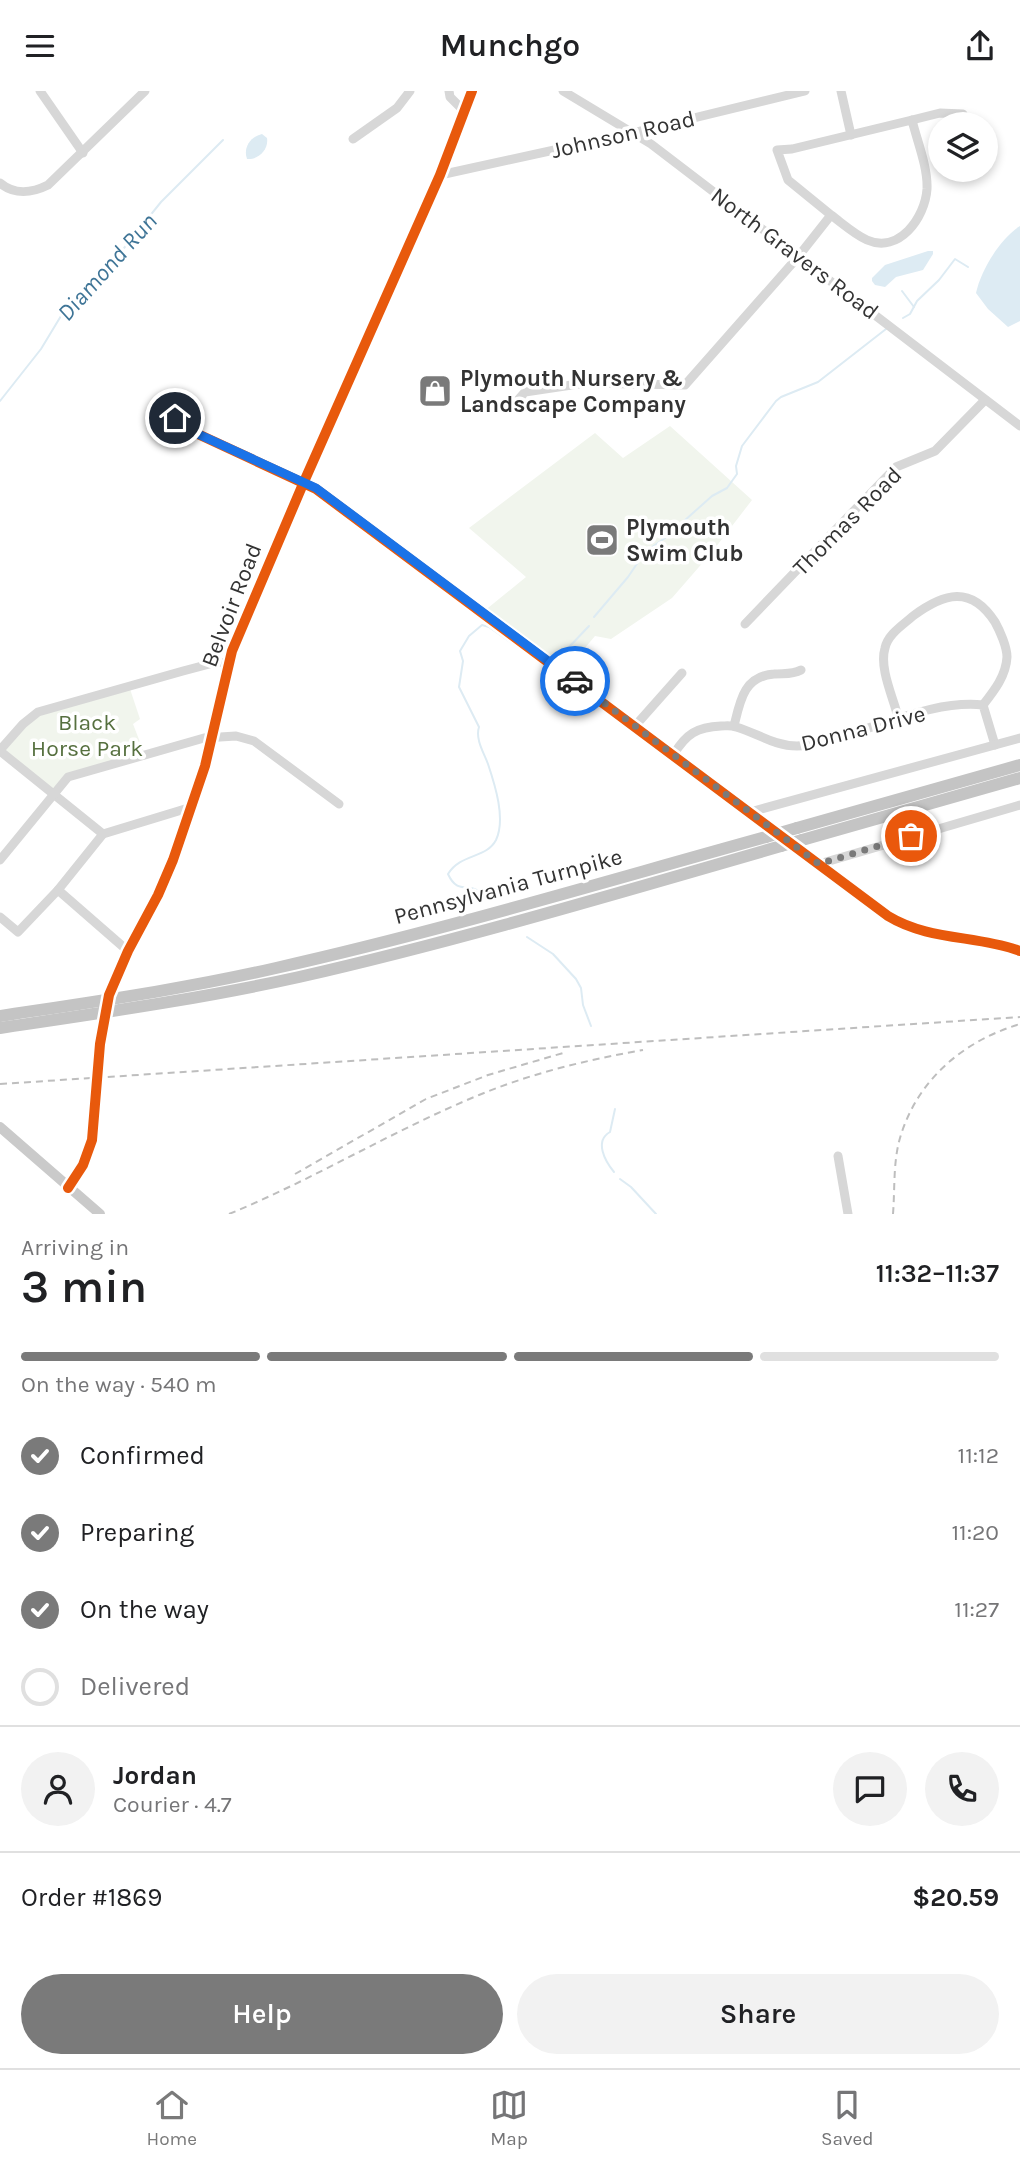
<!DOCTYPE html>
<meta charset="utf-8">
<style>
:root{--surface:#fff;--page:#f2f2f2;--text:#202124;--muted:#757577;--line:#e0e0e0;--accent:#7a7a7a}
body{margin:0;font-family:Karla,sans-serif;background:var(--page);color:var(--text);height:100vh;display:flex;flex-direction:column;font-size:26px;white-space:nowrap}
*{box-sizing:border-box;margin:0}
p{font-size:23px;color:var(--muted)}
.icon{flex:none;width:38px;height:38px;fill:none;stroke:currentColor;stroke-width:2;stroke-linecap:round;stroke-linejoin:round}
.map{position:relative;height:1123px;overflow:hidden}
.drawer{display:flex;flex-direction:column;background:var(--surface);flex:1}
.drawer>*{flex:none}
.tools{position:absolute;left:928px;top:21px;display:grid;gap:14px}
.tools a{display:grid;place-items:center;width:70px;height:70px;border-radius:50%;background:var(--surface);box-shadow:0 4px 10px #0003;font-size:35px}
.pin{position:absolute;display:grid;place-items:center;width:60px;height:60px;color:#fff;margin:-30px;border:4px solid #fff;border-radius:50%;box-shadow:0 2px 7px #0007}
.courier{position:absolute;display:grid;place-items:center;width:70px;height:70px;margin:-35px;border:5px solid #1a73e8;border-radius:50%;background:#fff;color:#222;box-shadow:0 2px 9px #0007}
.head em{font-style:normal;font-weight:600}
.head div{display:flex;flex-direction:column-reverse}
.head{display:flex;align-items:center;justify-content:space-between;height:119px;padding:0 21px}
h1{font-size:46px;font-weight:600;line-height:52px}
.bar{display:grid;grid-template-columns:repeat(4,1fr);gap:10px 7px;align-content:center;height:84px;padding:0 21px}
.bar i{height:9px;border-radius:5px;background:var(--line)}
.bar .selected{background:var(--accent)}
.bar p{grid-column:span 4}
.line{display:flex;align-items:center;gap:18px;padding:0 21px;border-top:2px solid var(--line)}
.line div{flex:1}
.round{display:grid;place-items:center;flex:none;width:74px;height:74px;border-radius:37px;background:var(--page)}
ol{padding:0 21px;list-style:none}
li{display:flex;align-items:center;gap:21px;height:77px}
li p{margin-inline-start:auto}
li .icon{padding:7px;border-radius:50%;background:var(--accent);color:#fff;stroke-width:4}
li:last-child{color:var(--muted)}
li i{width:38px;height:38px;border:4px solid var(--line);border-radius:50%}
.button{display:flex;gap:14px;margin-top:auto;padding:14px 21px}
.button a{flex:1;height:80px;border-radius:42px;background:var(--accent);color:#fff;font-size:28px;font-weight:600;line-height:80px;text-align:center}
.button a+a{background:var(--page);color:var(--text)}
header{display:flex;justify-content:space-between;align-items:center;height:91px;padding:0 21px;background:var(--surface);font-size:32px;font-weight:600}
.tabs{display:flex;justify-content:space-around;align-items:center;height:98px;border-top:2px solid var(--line);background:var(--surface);font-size:19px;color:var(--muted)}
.tabs a{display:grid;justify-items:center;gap:4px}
.tabs .selected{color:var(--accent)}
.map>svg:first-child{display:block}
</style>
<header><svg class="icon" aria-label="menu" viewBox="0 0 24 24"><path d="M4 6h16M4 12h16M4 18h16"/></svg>Munchgo<svg class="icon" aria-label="share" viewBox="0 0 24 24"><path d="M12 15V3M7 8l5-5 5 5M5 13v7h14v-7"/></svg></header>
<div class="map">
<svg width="1020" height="1123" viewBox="0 0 1020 1123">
<rect width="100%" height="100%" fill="#fff"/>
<g fill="#f1f5ed">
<polygon points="670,335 752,409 712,461 672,507 611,548 595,545 564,582 483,521 526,486 469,437 595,342 623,367"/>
<polygon points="129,595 140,628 133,633 145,664 68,686 54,704 0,660 38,621"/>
</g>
<g fill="#ddebf3">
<path d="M262 43 267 47C269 59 258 69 247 68 243 57 250 46 262 43Z"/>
<path d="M1020 135V230L1008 236 988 218 976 202C981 179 1000 148 1020 135Z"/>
<polygon points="928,160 933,160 933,163 923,179 896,186 885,196 875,194 872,190 872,187 885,174"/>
</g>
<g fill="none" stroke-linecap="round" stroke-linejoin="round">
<g stroke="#ddebf3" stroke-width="2">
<polyline points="902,200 914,216"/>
<polyline points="903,227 910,223 917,210 939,189 955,168 968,176"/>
<polyline points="0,310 41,258 67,215 116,167 161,111 223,49"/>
<polyline points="594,526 628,486 645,461 665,447 712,405 727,397 737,383 736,375 742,355 776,310 781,306 818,291 886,238"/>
<polyline points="559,573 570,555 589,535"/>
<path d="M483 803C469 790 458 805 448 783 461 762 486 768 496 749 506 728 495 694 488 673 484 662 475 648 479 636L459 596 463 570 460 560 469 545 482 534 489 536 549 578"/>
<polyline points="527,846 553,863 576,888 581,897 583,914 591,935"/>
<path d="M614 1081C605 1070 594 1050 610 1041L615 1018"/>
<polyline points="620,1088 631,1096 656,1123"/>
</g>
<g stroke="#d7d7d7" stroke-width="9">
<polyline points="40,0 83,62"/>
<polyline points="449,0 450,6 464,20"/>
<polyline points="563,0 651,53 1020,335"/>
<polyline points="841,0 851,44"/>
<polyline points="912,29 940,22 963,23"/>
<polyline points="353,48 397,17 410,0"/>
<polyline points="440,84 632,42 805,0"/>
<path d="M0 92C14 104 32 102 48 94L145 0"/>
<path d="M518 309 525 301 585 292 685 294 797 167 831 124C842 132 854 143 867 149 899 163 925 127 927 98 928 76 917 50 912 29L792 58 777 59 788 89 831 124"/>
<path d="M175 327 187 338 316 398 888 825C929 850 977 844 1020 860"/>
<polyline points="745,533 896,376 935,360 985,309"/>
<path d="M898 626C893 606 879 577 885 557 888 543 903 534 913 525 944 502 971 494 995 531 1000 540 1007 556 1007 566 1006 585 994 600 983 614"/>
<polyline points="635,635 682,582"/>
<path d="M734 635C740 610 744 585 774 583 784 582 792 584 801 579"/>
<polyline points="0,659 23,633 38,621 183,580 217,571 228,572"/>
<polyline points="0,660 103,743"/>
<path d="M674 663C686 643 697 636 721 635 726 635 731 634 736 636 757 642 774 655 797 655 811 655 825 649 839 646 884 634 936 609 983 614L995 654"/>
<polyline points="750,721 1020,647"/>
<polyline points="0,769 68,686 204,647 236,645 254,650 339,713"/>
<polyline points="819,773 1020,714"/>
<polyline points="58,799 128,860"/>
<polyline points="0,826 18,841 58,799 103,743 185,718 190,720"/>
<polyline points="113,894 128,860 158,804 173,769 205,675 232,560 303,393 440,84 472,0"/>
<polyline points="98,976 102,938"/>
<polyline points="838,1065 848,1123"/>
<path d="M68 1097C94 1057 93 1043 97 997"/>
</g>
<polyline stroke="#cacaca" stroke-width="10" points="0,1036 100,1123"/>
<g stroke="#c4c4c4" stroke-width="12">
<polyline points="797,737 1020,674"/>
<polyline points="802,749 1020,687"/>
<path d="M0 925C92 911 185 898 276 877 441 840 603 791 766 746"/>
<path d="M0 937C100 922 200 908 299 886 461 849 621 801 781 755"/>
</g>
<g stroke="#bebebe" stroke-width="2" stroke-dasharray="7 5" stroke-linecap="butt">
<polyline points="0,993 1020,926"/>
<polyline points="295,1083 426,1008 488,984 563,962"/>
<path d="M229 1123C314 1088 394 1039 479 1004 532 982 587 969 643 959"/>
<path d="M893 1123C895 1098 893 1071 900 1047 917 989 963 950 1020 933"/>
</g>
<g stroke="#d7d7d7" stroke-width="9">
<polyline points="102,938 113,894"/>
<polyline points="97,997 98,976"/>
</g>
<g stroke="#c4c4c4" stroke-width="12">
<polyline points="766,746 797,737"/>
<polyline points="781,755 802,749"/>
</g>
<defs>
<g id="cycleway">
<path d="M175 327 187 338 316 398 888 825C929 850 977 844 1020 860"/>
<polyline points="68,1097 83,1074 92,1049 100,953 109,904 128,860 158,804 173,769 205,675 232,560 303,393 440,84 472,0"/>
</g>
</defs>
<use href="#cycleway" stroke="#fff" stroke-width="15"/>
<use href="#cycleway" stroke="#e8590c" stroke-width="10"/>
</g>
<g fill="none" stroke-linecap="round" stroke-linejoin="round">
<polyline stroke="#7a7a7a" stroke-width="7" stroke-dasharray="0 12.6" points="575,590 819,773 911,745"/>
<polyline stroke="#1a73e8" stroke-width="9" points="175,327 187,338 316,397 575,590"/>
</g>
<defs>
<symbol id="shop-square" viewBox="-11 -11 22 22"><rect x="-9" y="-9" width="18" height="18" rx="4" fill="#7a7a7a" stroke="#fff"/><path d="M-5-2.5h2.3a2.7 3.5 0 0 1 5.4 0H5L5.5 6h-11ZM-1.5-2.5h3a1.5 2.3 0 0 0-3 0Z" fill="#fff"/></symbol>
<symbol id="stadium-square" viewBox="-11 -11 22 22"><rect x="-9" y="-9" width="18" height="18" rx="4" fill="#7a7a7a" stroke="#fff"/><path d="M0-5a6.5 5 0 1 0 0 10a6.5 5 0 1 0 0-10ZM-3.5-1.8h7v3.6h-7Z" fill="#fff"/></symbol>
</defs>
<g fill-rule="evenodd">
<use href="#shop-square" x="416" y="281" width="38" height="38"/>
<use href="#stadium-square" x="583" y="430" width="38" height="38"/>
</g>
<g text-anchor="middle" stroke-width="7" stroke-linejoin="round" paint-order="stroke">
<g font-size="23" fill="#333" stroke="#fff">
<text transform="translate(623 43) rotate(-13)" y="8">Johnson Road</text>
<text transform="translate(795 162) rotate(37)" y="8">North Gravers Road</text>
<text transform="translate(847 430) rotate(-45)" y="8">Thomas Road</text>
<text transform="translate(231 514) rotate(-69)" y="8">Belvoir Road</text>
<text transform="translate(863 637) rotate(-14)" y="8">Donna Drive</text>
<text transform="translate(508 795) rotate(-15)" y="8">Pennsylvania Turnpike</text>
</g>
<g font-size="23" font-weight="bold" fill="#333" stroke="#fff" text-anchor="start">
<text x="460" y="295">Plymouth Nursery &amp;<tspan x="460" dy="26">Landscape Company</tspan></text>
<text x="626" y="444">Plymouth<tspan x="626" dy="26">Swim Club</tspan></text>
</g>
<g font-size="23" fill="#56703f" stroke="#fff">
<text x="87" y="639">Black<tspan x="87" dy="26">Horse Park</tspan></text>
</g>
<g font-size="24" font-style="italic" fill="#3f7597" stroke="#fff">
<text transform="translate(107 176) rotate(-48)" y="8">Diamond Run</text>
</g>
</g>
</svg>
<div class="tools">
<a><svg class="icon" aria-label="layers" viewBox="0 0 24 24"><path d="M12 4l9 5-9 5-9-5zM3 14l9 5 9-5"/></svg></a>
</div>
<div class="pin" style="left:911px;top:745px;background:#ea580c"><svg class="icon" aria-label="bag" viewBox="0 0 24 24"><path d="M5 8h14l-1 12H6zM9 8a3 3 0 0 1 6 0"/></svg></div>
<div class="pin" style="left:175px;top:327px;background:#1f2937"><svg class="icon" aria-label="home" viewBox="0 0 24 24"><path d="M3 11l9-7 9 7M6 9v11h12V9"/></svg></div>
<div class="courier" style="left:575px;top:590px"><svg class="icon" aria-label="car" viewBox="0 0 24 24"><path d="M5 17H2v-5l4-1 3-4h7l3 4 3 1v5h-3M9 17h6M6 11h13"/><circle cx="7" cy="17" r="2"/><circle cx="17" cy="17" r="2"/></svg></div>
</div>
<section class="drawer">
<div class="head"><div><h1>3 min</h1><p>Arriving in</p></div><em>11:32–11:37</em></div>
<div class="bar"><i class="selected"></i><i class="selected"></i><i class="selected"></i><i></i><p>On the way · 540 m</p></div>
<ol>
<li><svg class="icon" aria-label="check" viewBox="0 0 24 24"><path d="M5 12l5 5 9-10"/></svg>Confirmed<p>11:12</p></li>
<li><svg class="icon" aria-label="check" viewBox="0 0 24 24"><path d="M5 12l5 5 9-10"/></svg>Preparing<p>11:20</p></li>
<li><svg class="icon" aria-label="check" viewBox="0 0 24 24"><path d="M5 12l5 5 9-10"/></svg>On the way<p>11:27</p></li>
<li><i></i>Delivered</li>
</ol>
<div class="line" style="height:126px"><a class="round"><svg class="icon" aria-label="person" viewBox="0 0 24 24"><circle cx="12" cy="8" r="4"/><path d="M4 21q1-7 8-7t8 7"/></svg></a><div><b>Jordan</b><p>Courier · 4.7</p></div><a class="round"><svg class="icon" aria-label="chat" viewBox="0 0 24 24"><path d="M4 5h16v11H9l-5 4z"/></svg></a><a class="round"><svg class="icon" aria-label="phone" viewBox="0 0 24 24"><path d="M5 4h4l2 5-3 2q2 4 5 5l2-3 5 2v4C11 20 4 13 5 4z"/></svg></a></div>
<div class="line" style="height:91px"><div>Order #1869</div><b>$20.59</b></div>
<div class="button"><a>Help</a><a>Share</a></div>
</section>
<nav class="tabs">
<a class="selected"><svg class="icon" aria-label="home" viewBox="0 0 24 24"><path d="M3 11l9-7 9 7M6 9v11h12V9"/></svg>Home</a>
<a><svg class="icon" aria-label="map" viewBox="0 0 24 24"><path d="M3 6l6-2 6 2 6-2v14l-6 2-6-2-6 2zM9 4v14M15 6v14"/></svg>Map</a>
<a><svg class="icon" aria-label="saved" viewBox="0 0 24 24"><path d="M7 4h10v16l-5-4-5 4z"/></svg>Saved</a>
</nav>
